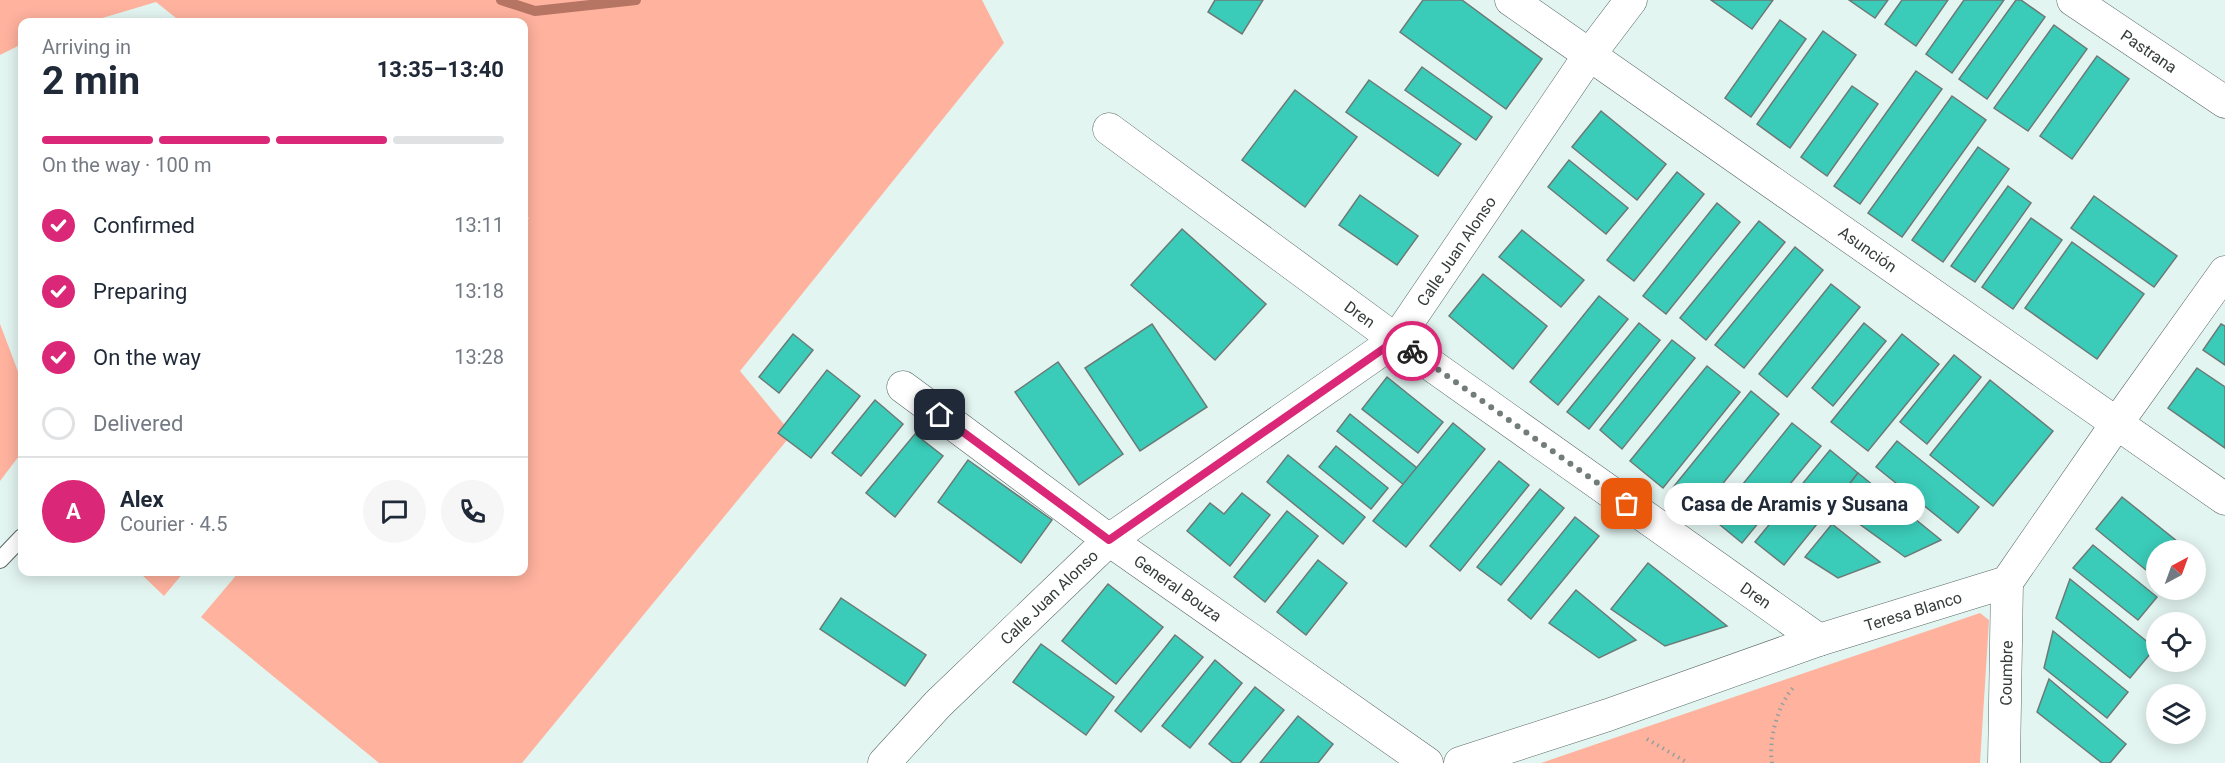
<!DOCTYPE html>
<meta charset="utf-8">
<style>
:root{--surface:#fff;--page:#f6f6f7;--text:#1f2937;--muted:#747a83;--line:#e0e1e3;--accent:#db2777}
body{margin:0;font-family:Roboto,sans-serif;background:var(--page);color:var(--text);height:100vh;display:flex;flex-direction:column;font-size:22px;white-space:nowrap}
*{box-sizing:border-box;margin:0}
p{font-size:20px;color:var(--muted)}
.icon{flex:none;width:33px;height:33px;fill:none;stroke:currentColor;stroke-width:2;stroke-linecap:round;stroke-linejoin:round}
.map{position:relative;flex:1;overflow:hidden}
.sheet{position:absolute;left:18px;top:18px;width:510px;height:558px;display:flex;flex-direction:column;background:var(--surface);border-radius:12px;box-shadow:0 3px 15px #0003}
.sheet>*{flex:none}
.needle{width:39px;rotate:41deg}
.buttons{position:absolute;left:2146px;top:540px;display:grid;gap:12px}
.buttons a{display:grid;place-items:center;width:60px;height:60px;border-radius:50%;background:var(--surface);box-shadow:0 3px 15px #0003;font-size:30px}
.pin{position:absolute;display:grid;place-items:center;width:51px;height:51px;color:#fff;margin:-26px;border-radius:12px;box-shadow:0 3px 9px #0006}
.courier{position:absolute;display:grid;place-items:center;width:60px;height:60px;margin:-30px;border:4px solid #db2777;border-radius:50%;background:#fff;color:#222;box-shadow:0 2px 8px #0007}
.bubble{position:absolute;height:42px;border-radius:21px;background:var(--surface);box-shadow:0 3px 15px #0003;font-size:20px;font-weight:700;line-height:42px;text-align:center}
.summary em{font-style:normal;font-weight:700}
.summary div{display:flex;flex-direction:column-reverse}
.summary{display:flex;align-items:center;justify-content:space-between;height:102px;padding:0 24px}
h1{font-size:39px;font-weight:700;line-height:45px}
.bar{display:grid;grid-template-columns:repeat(4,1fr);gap:9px 6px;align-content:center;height:72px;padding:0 24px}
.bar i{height:8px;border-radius:4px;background:var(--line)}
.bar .on{background:var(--accent)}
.bar p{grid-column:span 4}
.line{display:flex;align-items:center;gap:15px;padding:0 24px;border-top:2px solid var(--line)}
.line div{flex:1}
.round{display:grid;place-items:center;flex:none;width:63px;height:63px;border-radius:32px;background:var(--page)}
ol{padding:0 24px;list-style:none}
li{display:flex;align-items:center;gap:18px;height:66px}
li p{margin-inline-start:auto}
li .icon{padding:6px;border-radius:50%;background:var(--accent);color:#fff;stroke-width:4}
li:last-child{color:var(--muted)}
li i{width:33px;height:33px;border:3px solid var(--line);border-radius:50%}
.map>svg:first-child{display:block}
</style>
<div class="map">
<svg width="2225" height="763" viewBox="0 0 2225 763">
<rect width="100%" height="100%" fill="#e3f5f1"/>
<g fill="#ffb29e">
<polygon points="0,0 982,0 1004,43 740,371 792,434 522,763 379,763 201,617 239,572 524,572 524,225 529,218 524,215 524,22 181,22 156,2 89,22 22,22 22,44 0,55"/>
<polygon points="0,324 22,382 22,452 0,481"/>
<polygon points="139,572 184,572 164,596"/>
<polygon points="1980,613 1989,620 1980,763 1541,763"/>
</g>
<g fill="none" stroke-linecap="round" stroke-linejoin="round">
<polyline stroke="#b67563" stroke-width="10" points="501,0 535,11 636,0"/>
</g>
<g fill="#3bccb9" stroke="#6b7a77" stroke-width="1.5">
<polygon points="1215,0 1263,0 1242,34 1208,12"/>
<polygon points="1423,0 1462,0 1542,59 1506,109 1400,32"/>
<polygon points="1711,0 1773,0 1752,29"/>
<polygon points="1849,0 1888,0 1875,18"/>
<polygon points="1902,0 1948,0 1916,46 1885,24"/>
<polygon points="1964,0 2004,0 1952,73 1926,54"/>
<polygon points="2016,0 2021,0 2045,17 1987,99 1959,79"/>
<polygon points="1780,20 1806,39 1751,117 1725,98"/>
<polygon points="2054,25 2087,49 2028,131 1994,108"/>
<polygon points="1823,31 1856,55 1790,148 1757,124"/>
<polygon points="2097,56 2129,79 2072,159 2040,136"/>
<polygon points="1422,67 1492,117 1476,140 1405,90"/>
<polygon points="1916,71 1942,89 1860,204 1834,186"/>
<polygon points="1369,80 1461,144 1438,176 1346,112"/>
<polygon points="1852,86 1878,104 1827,176 1801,157"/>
<polygon points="1295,90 1357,137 1305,207 1242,160"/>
<polygon points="1952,96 1986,120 1902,237 1868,213"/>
<polygon points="1601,111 1666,164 1637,200 1572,147"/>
<polygon points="1978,147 2009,169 1943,262 1912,240"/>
<polygon points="1569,160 1628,208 1606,234 1548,187"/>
<polygon points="1677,172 1704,194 1634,281 1607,260"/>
<polygon points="2008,186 2031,203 1975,282 1951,266"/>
<polygon points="1360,195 1418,236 1397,265 1339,225"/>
<polygon points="2094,196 2177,256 2154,287 2071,228"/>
<polygon points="1717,203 1740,222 1666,314 1643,296"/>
<polygon points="2031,218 2062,240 2013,309 1982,287"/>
<polygon points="1759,221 1785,242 1706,340 1680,318"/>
<polygon points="1182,229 1266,304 1215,360 1131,285"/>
<polygon points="1522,230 1584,280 1561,307 1499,257"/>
<polygon points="2072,242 2144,294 2097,359 2025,308"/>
<polygon points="1795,247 1823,270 1744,368 1715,345"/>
<polygon points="1483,274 1547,326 1513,369 1449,316"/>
<polygon points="1831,284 1860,307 1787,397 1759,374"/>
<polygon points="1599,296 1628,319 1558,405 1530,382"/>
<polygon points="1639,323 1660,340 1589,429 1567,412"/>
<polygon points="1864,323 1886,341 1833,406 1812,388"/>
<polygon points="1152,324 1207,407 1140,451 1085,368"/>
<polygon points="2221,324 2225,326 2225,365 2203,350"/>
<polygon points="793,334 813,350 779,393 759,377"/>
<polygon points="1902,334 1939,364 1868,451 1831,422"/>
<polygon points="1672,340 1695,358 1622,449 1600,430"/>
<polygon points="1954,355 1981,377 1927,444 1900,422"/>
<polygon points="1058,362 1123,454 1079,485 1015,392"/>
<polygon points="1707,366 1740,392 1663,488 1630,461"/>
<polygon points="2197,368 2225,387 2225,448 2168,408"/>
<polygon points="827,370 860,396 811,458 778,433"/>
<polygon points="1387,377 1443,422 1418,453 1362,409"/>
<polygon points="1990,380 2053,431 1993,506 1930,455"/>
<polygon points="1751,391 1779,414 1699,513 1671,490"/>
<polygon points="875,400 903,424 861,476 832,453"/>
<polygon points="1350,414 1417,468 1404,485 1337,431"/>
<polygon points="1453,423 1485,449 1406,547 1373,521"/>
<polygon points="1792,423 1821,446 1742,543 1714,520"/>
<polygon points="915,434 943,456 895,517 866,493"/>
<polygon points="1897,441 1979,507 1958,533 1876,467"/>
<polygon points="1336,446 1388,488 1371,509 1319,467"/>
<polygon points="1830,450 1858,473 1784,565 1755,542"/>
<polygon points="1288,455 1365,517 1343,544 1267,482"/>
<polygon points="968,460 1052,520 1021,563 938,502"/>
<polygon points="1499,461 1529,485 1460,571 1430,546"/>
<polygon points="1858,473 1941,540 1905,557 1833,505"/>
<polygon points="1540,489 1564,508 1501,585 1477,567"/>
<polygon points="1242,493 1270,515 1230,566 1187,531 1210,503 1224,514"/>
<polygon points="2122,497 2188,550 2157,550 2157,579 2096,529"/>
<polygon points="1287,511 1318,536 1265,602 1234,577"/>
<polygon points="1575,517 1599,536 1531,619 1508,600"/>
<polygon points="1832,524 1880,562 1838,578 1805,557"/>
<polygon points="2093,545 2157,597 2138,620 2073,568"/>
<polygon points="1318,560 1347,583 1306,635 1277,612"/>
<polygon points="1648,563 1727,626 1665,646 1611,609"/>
<polygon points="2070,579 2155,648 2130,678 2056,618"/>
<polygon points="1108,584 1163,627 1116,684 1062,641"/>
<polygon points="1576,590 1636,640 1599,658 1549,623"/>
<polygon points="841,598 926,655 905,686 820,629"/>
<polygon points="2053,631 2128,692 2107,718 2044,668"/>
<polygon points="1175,635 1203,657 1141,732 1115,711"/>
<polygon points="1041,644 1114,697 1086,735 1013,682"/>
<polygon points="1215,660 1242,683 1190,748 1162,726"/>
<polygon points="2049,679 2126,744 2110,763 2102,763 2037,712"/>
<polygon points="1255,687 1284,710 1240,763 1233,763 1209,744"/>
<polygon points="1298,716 1333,744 1318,763 1260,763"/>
</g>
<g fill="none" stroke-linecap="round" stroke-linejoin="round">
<defs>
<polyline id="service" points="0,560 22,537"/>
<g id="minor">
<polyline points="1511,0 2225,499"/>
<polyline points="2073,0 2225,102"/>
<polyline points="1109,129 1396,340 1819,640"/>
<polyline points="903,387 1109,540 1427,763"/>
<polyline points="884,763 938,704 1109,540 1396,340 1590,54 1631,0"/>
<polyline points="1460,763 1608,715 1819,640 2007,582 2117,423 2225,272"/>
<polyline points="2004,763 2007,582"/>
</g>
</defs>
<use href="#service" stroke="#5a6a67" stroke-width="18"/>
<use href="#minor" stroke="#5a6a67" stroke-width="33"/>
<g stroke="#93a09d" stroke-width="4" stroke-dasharray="1.5 4.5" stroke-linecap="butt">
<polyline points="1647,739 1688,763"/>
<path d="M1772 763C1768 741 1778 704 1793 688"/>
</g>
<use href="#service" stroke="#fff" stroke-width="16"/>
<use href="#minor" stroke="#fff" stroke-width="32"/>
</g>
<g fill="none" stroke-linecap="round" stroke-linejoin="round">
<polyline stroke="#727d7a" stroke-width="6" stroke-dasharray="0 10.8" points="1412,351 1627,504"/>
<polyline stroke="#db2777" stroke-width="8" points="940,415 1109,540 1396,340 1412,351"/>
</g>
<g text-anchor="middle" stroke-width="6" stroke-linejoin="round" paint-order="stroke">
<g font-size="16" fill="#353c3a" stroke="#fff">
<text transform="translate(2149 51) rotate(34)" y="6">Pastrana</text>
<text transform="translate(1868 249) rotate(35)" y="6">Asunción</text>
<text transform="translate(1456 251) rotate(-56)" y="6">Calle Juan Alonso</text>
<text transform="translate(1360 314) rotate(36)" y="6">Dren</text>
<text transform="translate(1178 588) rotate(35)" y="6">General Bouza</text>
<text transform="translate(1756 595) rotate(35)" y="6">Dren</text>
<text transform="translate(1049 597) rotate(-44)" y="6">Calle Juan Alonso</text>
<text transform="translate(1913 611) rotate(-17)" y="6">Teresa Blanco</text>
<text transform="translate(2006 673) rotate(-89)" y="6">Coumbre</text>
</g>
</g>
</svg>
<div class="buttons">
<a><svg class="needle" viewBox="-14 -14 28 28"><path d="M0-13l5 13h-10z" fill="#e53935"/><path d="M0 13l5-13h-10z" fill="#747a83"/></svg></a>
<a><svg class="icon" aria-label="locate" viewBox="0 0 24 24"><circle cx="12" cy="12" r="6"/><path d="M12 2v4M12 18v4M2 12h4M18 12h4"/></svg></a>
<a><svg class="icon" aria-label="layers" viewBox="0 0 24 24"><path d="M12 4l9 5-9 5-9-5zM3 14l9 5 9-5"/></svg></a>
</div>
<div class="pin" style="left:1627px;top:504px;background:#ea580c"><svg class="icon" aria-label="bag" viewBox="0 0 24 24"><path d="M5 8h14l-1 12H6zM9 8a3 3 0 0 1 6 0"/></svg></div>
<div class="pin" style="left:940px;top:415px;background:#1f2937"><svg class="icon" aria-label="home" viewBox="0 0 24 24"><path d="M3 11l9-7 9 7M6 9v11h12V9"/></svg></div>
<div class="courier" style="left:1412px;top:351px"><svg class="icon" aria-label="bike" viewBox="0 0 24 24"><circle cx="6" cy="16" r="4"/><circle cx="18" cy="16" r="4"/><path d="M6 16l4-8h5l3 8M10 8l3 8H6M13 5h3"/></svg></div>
<div class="bubble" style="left:1664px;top:483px;width:261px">Casa de Aramis y Susana</div>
<section class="sheet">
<div class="summary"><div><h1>2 min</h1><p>Arriving in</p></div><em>13:35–13:40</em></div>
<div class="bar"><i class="on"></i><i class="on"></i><i class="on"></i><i></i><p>On the way · 100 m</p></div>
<ol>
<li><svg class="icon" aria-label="check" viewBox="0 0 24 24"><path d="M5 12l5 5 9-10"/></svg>Confirmed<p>13:11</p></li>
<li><svg class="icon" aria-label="check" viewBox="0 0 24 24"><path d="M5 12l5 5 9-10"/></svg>Preparing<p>13:18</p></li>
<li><svg class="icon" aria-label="check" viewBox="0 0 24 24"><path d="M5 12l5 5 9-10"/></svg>On the way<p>13:28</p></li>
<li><i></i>Delivered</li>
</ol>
<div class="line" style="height:108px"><b class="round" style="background:var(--accent);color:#fff">A</b><div><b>Alex</b><p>Courier · 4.5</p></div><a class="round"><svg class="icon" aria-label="chat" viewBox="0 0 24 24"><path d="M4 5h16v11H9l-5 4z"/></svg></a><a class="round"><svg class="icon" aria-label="phone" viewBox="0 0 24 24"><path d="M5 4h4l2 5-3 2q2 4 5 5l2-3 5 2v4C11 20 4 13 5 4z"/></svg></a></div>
</section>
</div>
